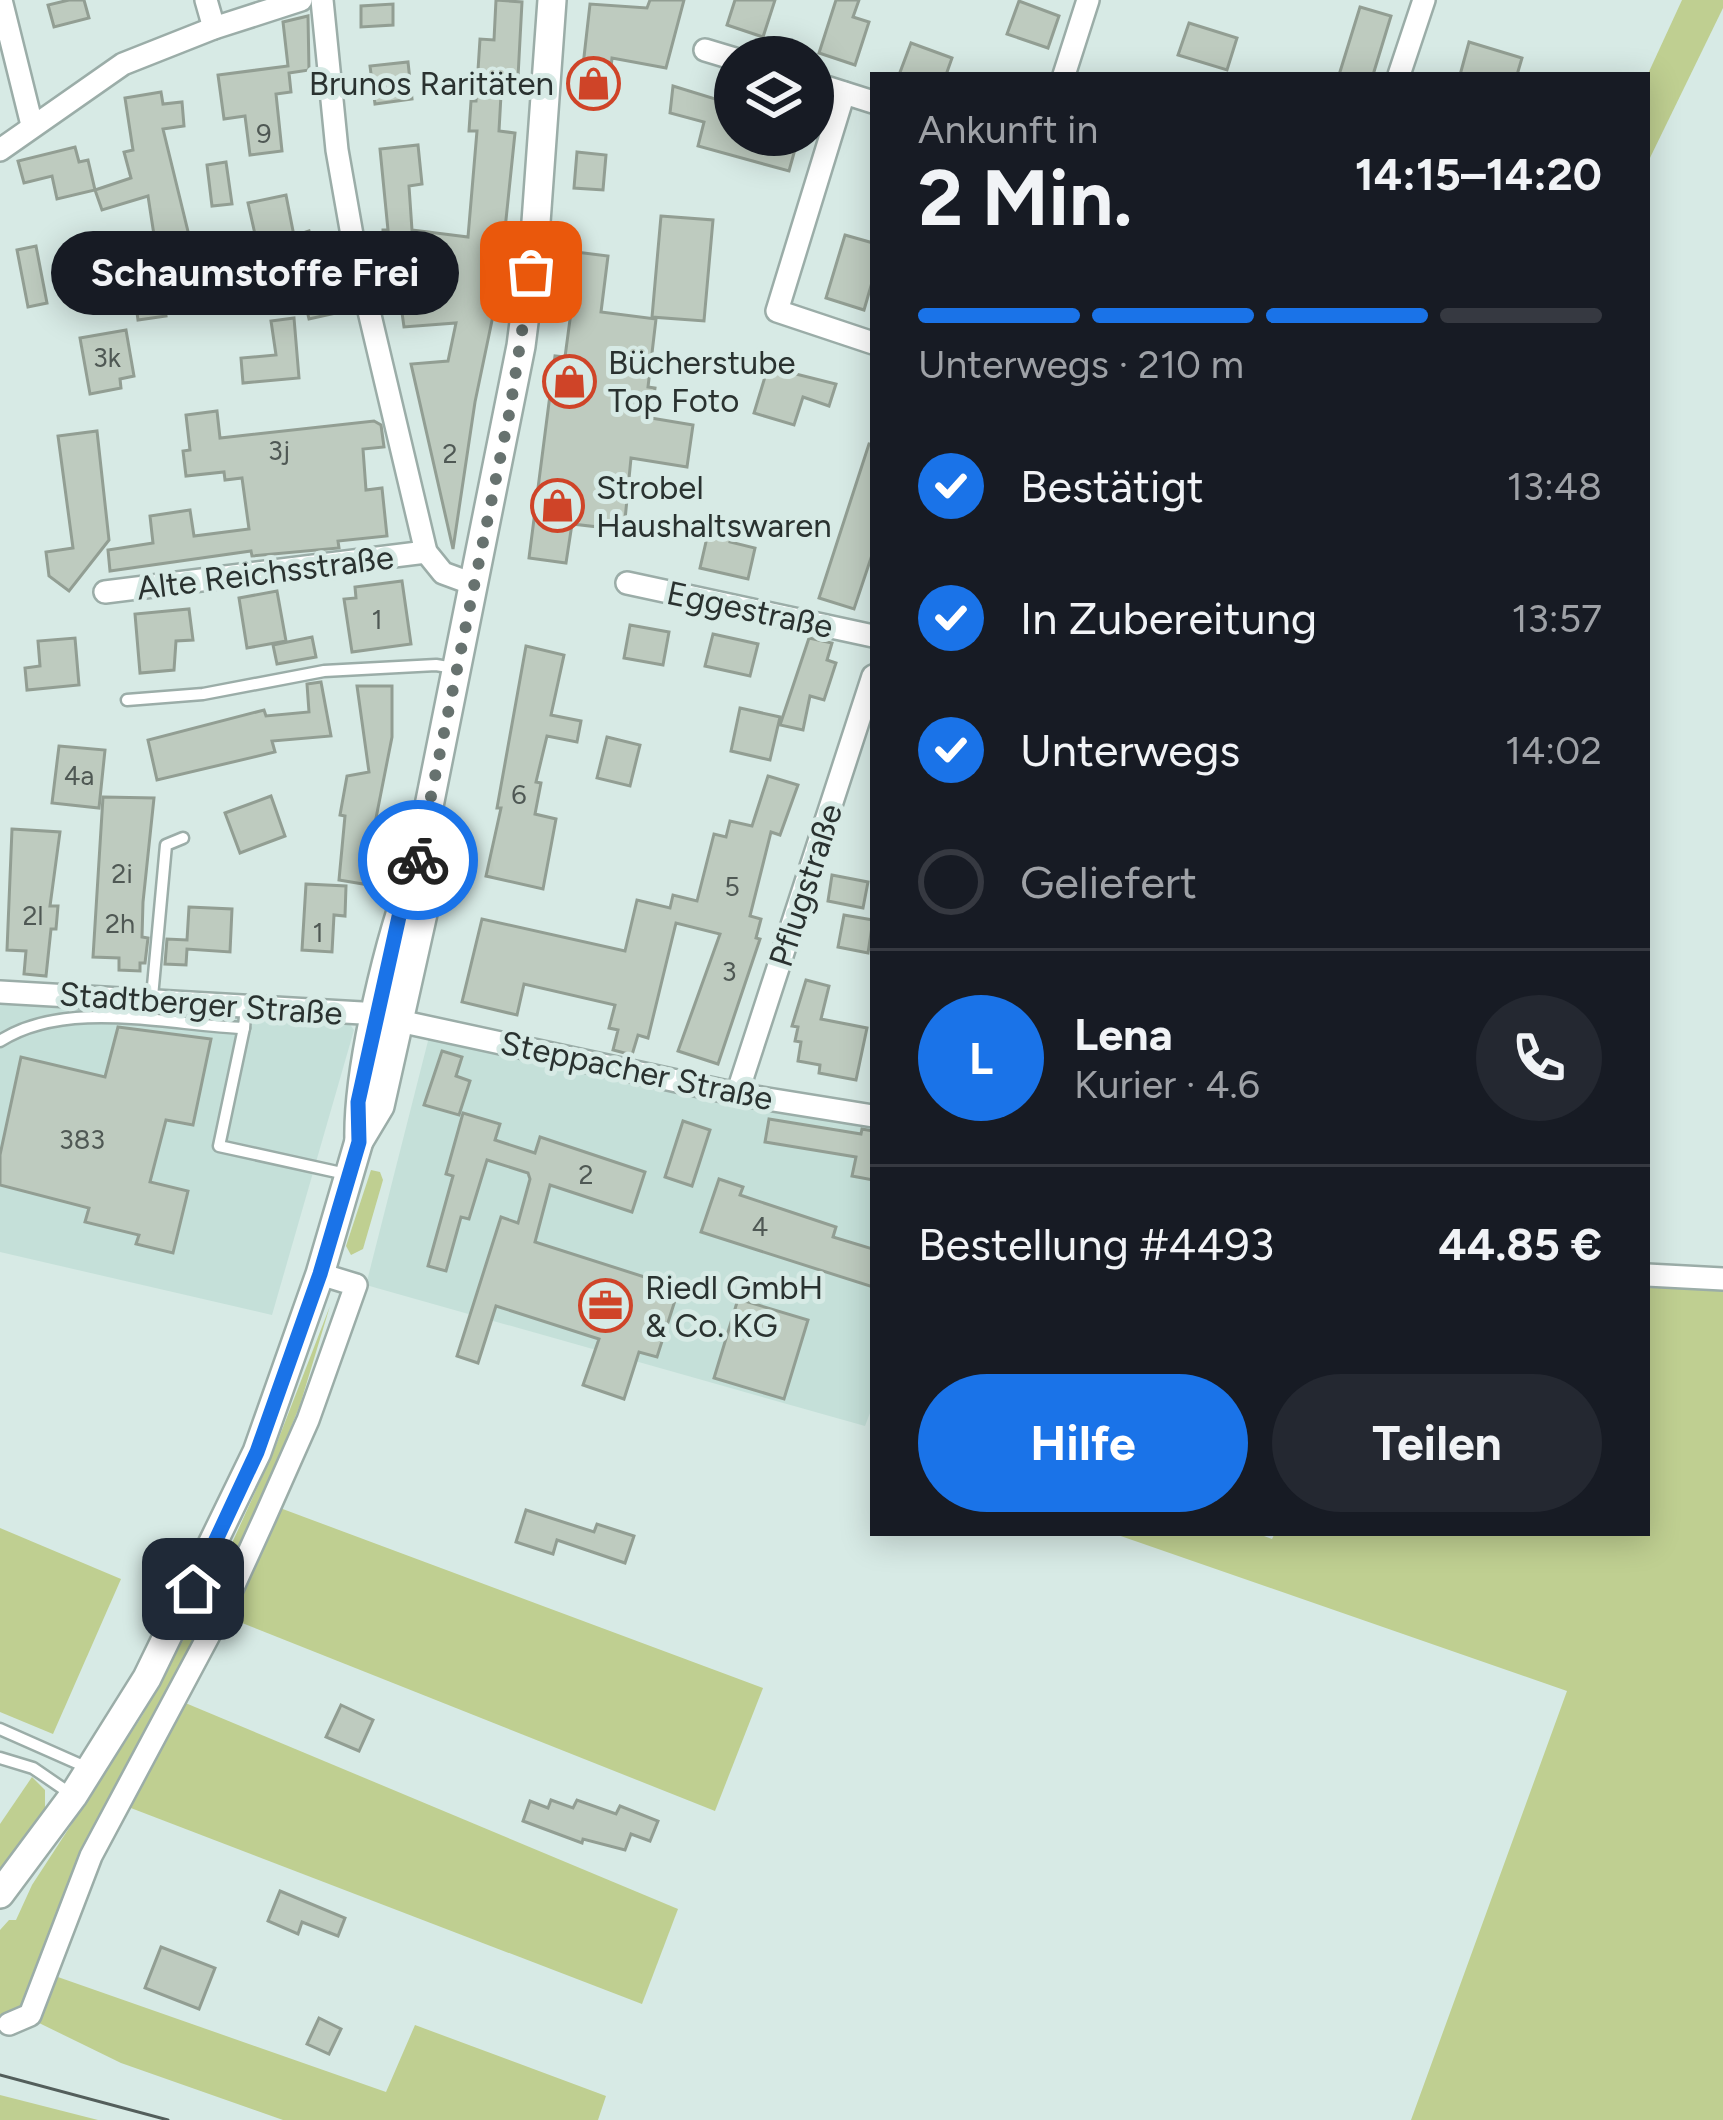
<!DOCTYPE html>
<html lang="de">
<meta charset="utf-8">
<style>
:root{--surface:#171b24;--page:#242831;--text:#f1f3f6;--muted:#9ea1a6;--line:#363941;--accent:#1a73e8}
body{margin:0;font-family:Figtree,sans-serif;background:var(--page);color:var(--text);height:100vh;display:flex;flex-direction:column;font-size:45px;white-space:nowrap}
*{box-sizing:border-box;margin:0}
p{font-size:39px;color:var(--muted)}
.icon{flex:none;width:66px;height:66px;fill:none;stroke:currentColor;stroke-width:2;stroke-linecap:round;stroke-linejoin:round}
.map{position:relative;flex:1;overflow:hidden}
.side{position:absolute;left:870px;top:72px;width:780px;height:1464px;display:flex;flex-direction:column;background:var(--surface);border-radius:0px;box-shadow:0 6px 30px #0003}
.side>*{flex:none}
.tools{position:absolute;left:714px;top:36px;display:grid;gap:24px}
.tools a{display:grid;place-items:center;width:120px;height:120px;border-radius:50%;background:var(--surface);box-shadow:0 6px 30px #0003;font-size:60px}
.pin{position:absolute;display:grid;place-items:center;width:102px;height:102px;color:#fff;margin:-51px;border-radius:24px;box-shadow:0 6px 18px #0006}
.courier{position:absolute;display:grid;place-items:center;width:120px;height:120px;margin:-60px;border:9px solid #1a73e8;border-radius:50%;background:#fff;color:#222;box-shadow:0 3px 15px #0007}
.bubble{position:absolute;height:84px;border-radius:42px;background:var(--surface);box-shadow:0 6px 30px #0003;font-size:39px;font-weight:700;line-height:84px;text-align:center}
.head em{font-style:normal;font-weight:700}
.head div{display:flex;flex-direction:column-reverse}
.head{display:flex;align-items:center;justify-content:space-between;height:204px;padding:0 48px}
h1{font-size:78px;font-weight:700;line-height:90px}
.bar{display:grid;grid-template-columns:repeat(4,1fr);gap:18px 12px;align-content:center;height:144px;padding:0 48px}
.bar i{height:15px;border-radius:9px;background:var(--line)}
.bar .on{background:var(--accent)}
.bar p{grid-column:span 4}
.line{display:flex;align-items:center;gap:30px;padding:0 48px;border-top:3px solid var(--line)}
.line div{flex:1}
.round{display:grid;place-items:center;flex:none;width:126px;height:126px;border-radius:63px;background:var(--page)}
ol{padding:0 48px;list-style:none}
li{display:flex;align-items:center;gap:36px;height:132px}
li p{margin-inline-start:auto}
li .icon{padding:12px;border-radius:50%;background:var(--accent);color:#fff;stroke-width:4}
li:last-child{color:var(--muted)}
li i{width:66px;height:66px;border:6px solid var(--line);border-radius:50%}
.cta{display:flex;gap:24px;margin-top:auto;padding:24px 48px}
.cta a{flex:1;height:138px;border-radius:72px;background:var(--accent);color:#fff;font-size:48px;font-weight:700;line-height:138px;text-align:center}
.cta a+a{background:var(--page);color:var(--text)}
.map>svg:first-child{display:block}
</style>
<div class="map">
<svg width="1723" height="2120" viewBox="0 0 1723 2120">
<rect width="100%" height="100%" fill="#d7eae5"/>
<g fill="#c5e0d9">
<polygon points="0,1000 346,1019 354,1030 272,1315 0,1252"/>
<polygon points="429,1037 726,1103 873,1128 873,1405 865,1426 366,1285"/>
</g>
<g fill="#bfcf91">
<polygon points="1682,0 1723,0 1723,8 1647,164 1647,76"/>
<polygon points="371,1170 380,1172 383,1180 363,1249 351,1255 346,1246"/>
<polygon points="1647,1283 1723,1286 1723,2120 1411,2120 1567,1691 1112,1533 1256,1533 1272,1539 1275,1533 1647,1533"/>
<polygon points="330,1306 300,1405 256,1513 176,1676 94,1825 20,2011 0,2020 0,1930 9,1920 16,1920 32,1885 142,1716 212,1587 273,1453"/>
<polygon points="280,1508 763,1688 715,1811 227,1617"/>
<polygon points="0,1528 121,1579 53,1734 0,1712"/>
<polygon points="183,1702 678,1909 642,2004 123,1805"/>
<polygon points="32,1777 45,1790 45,1813 0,1874 0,1824"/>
<polygon points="55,1976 386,2092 415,2025 606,2096 598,2120 283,2120 121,2063 37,2022"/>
<polygon points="0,2095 98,2120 0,2120"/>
</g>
<g fill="#becbbf" stroke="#929e93" stroke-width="3">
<polygon points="69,0 84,0 89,18 54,27 48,5"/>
<polygon points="496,0 522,2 517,96 501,95 499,131 515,133 499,287 475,402 453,549 411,364 448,361 456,323 404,327 396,270 383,265 383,230 388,230 380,149 418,145 422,184 409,186 412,230 468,237 477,131 469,131 471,101 476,101 480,39 494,40"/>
<polygon points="650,0 684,0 666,68 612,58 607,104 579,101 590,4 647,8"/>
<polygon points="735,0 775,0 763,37 727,25"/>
<polygon points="836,0 859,0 853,17 869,22 855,65 819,53"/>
<polygon points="1019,1 1059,16 1048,48 1007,34"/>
<polygon points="393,4 393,25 361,27 361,6"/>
<polygon points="1360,7 1391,16 1373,75 1339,75"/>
<polygon points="308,16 309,70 289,73 291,92 276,94 282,151 250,155 245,116 224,119 218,75 288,66 283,22"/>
<polygon points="1189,23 1237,38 1227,70 1178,55"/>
<polygon points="1469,42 1522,58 1517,75 1460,75"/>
<polygon points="911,43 952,58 946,75 899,75"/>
<polygon points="408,62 412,99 375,104 370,66"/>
<polygon points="673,86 735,105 735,135 799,135 789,171 698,146 704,122 670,113"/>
<polygon points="161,92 163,104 182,102 184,126 163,129 194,256 158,261 148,196 102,210 95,190 131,178 124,152 133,150 125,98"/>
<polygon points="75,147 79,162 88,160 95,190 57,199 52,176 24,183 18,161"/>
<polygon points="577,152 606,155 603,190 574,188"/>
<polygon points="226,162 232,204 212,206 207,165"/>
<polygon points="286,195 294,236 309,231 317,260 327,257 340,312 309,319 291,244 259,252 248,203"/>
<polygon points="661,216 713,220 704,321 652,317"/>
<polygon points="845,235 873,243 873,279 864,310 826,298"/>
<polygon points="36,246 47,303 28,307 17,250"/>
<polygon points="568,251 608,256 601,312 656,319 648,387 655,388 651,418 693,425 687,467 631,458 624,530 572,524 566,563 529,558 555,356 565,357 571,312 561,310"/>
<polygon points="162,293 166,316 138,320 135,298"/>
<polygon points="294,318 299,378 243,383 241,358 276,355 271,321"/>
<polygon points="126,330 134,376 120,379 121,388 90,394 80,338"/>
<polygon points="768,367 836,384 829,406 803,397 794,425 754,413"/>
<polygon points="217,411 220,438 374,421 381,425 384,447 363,449 366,490 382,488 387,536 338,541 339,548 252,556 251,551 110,571 108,550 153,543 150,516 190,510 194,536 249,529 242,478 225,480 224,472 186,476 183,451 190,450 186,415"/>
<polygon points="97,431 109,540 69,591 49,576 46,552 73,548 58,436"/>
<polygon points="869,444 873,445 873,552 854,609 819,598"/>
<polygon points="711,520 734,525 730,542 755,548 748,579 700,568"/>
<polygon points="402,581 411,644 352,652 344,599 356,598 355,587"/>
<polygon points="277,591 286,641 247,648 239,598"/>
<polygon points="189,609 193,640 176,641 174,670 140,673 135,614"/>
<polygon points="630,625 669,632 663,665 624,658"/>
<polygon points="713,634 758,644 750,676 705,666"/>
<polygon points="312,637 316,657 277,664 273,645"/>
<polygon points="75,638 79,685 27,690 25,668 40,666 38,641"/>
<polygon points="809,638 832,643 827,660 836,663 824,700 810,696 803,730 780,725"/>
<polygon points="526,646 564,655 551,715 581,721 577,742 547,736 536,782 541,783 535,814 556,819 543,889 486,876 501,808 497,808"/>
<polygon points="321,682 331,736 272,741 275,752 157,780 148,740 264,710 266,716 309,712 307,684"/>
<polygon points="357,686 392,686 392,737 363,884 339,880 345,816 340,815 347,776 369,772"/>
<polygon points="740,708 780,717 770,760 731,751"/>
<polygon points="607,737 640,745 630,786 597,778"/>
<polygon points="59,746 105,750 99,808 52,803"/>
<polygon points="768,776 798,785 780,835 771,832 750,916 761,919 756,938 760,939 718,1064 678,1051 720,934 676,923 648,1038 638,1035 632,1055 613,1050 618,1030 609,1028 615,1005 524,984 517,1015 462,1002 482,919 625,951 637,900 670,908 673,895 697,901 714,834 726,837 730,821 752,826"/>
<polygon points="271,796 285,836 240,853 225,813"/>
<polygon points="103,797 154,798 143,902 142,937 148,938 145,963 140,963 140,971 119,970 119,958 93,957"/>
<polygon points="12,829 60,832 50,906 58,906 56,929 51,929 46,976 24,974 26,951 7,950"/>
<polygon points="832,875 868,882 863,908 828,901"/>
<polygon points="306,884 346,886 345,916 334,915 332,952 302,950"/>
<polygon points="189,907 232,909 230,952 187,949 186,965 165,964 167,939 187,940"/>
<polygon points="844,915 873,920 868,953 838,947"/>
<polygon points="806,980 829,986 821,1019 867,1028 856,1080 819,1073 820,1065 798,1061 801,1042 795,1041 798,1027 792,1026"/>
<polygon points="118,1027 211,1039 193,1125 166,1120 150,1182 188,1191 173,1253 136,1244 139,1235 85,1222 89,1208 0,1185 0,1155 21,1057 105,1077"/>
<polygon points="442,1051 462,1057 456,1076 470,1081 459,1115 424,1105"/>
<polygon points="463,1113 500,1124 495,1140 535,1153 540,1137 645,1172 632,1212 550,1185 535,1242 679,1288 657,1357 639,1352 624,1399 583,1385 599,1339 496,1306 478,1363 457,1356 501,1217 518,1223 530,1179 528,1173 487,1160 469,1219 461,1217 446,1271 428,1266 453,1176 446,1174"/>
<polygon points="769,1119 861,1134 862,1129 873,1131 873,1180 852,1176 856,1157 765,1142"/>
<polygon points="683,1121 710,1130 692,1186 665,1177"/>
<polygon points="719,1179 743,1187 740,1195 836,1227 833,1237 873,1249 873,1287 701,1232"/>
<polygon points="738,1299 808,1320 784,1399 714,1378"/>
<polygon points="526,1510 594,1532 597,1524 634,1536 625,1563 557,1540 553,1554 516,1542"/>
<polygon points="341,1705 373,1720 359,1751 326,1737"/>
<polygon points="551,1800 573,1808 577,1800 616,1814 620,1806 658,1821 650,1841 631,1834 625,1850 583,1839 582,1843 523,1821 530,1801 548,1808"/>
<polygon points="280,1891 345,1918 338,1936 302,1922 298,1934 268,1921"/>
<polygon points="161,1947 215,1968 199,2009 145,1988"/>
<polygon points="319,2018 341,2029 329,2054 307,2044"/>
</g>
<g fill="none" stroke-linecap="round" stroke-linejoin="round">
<defs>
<g id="service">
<polyline points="127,700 203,694 324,671 436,665 454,668"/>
<polyline points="152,997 166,845 183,838"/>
<polyline points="244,1028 219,1146 346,1174"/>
<path d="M0 1041C67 998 168 1025 244 1028L246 1005"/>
<polyline points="0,1729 88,1768"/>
<polyline points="0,1758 33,1768 71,1794"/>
</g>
<g id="minor">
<polyline points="1,0 32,125"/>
<polyline points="206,0 214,28"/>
<polyline points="322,0 337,150 355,252 426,552 443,573 473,584"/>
<polyline points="705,50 735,59"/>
<polyline points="1064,75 1088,0"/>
<polyline points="1399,75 1424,0"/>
<polyline points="813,83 873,102"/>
<polyline points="844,93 777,311 873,343"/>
<polyline points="0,150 123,64 214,28 301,0"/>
<polyline points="627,583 873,636"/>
<polyline points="105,592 426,552"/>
<polyline points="0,992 362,1013 737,1094 873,1116"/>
<polyline points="737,1094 873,676"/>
<polyline points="1647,1275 1723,1279"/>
<polyline points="9,2024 30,2015 91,1856 224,1607 265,1517 308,1420 356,1285 320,1274"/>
</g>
<g id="tertiary">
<path d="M359 1141C357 1069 390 934 417 866L521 346 535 236 552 0"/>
<polyline points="0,1894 73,1796 147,1678 257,1452 320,1274 359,1141 380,1106 424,909 418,870"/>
</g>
</defs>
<use href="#service" stroke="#9bada8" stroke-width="15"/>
<use href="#minor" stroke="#9bada8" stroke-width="26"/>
<use href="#tertiary" stroke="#9bada8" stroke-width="32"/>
<use href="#service" stroke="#fff" stroke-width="10"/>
<use href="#minor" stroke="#fff" stroke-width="21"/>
<use href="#tertiary" stroke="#fff" stroke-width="27"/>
<polyline stroke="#535e5b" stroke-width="3" points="0,2075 168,2120"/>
</g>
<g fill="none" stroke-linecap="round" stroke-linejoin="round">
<polyline stroke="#67726f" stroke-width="12" stroke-dasharray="0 21.6" points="418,860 510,410 531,272"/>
<polyline stroke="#1a73e8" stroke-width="15" points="193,1589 257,1452 320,1274 359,1142 358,1102 402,903 418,860"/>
</g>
<defs>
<symbol id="shop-ring" viewBox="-11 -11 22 22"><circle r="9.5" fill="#d7eae5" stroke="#cf4428" stroke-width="1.5"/><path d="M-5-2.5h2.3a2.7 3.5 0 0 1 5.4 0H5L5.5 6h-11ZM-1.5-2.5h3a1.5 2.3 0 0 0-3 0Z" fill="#cf4428"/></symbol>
<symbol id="office-ring" viewBox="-11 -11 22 22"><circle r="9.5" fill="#d7eae5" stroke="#cf4428" stroke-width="1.5"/><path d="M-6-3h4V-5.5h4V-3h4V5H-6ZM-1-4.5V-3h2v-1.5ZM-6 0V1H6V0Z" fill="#cf4428"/></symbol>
</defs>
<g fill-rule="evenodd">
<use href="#shop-ring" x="564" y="54" width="59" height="59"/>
<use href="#shop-ring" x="540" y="352" width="59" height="59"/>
<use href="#shop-ring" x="528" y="476" width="59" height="59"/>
<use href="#office-ring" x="576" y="1276" width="59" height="59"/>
</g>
<g text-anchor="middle" stroke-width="10" stroke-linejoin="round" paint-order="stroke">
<g font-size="27" fill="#4f5854">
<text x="264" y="143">9</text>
<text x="107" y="367">3k</text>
<text x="279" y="460">3j</text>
<text x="450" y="463">2</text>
<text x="377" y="629">1</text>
<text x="79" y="785">4a</text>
<text x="519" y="804">6</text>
<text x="122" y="883">2i</text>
<text x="732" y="896">5</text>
<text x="33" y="925">2l</text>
<text x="120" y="933">2h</text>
<text x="318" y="942">1</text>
<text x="729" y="981">3</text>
<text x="82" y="1149">383</text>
<text x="586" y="1184">2</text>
<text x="760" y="1236">4</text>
</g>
<g font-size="33" fill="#2a3230" stroke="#d7eae5" text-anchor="start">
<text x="554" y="95" text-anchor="end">Brunos Raritäten</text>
<text x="608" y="374">Bücherstube<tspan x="608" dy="38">Top Foto</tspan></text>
<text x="596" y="499">Strobel<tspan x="596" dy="38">Haushaltswaren</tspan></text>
<text x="645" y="1299">Riedl GmbH<tspan x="645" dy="38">&amp; Co. KG</tspan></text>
</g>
<g font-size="33" fill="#2a3230" stroke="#d7eae5">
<text transform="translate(265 572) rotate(-7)" y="12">Alte Reichsstraße</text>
<text transform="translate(750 609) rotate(12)" y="12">Eggestraße</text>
<text transform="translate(805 885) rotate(-72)" y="12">Pflugstraße</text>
<text transform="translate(201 1003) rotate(4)" y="12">Stadtberger Straße</text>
<text transform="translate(637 1070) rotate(12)" y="12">Steppacher Straße</text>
</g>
</g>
</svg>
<div class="tools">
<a><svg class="icon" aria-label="layers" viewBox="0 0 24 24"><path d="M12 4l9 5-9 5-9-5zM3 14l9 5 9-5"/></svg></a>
</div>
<div class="pin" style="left:531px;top:272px;background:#ea580c"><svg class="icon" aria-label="bag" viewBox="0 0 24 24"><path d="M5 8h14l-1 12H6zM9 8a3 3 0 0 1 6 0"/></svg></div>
<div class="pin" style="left:193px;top:1589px;background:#1f2937"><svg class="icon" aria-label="home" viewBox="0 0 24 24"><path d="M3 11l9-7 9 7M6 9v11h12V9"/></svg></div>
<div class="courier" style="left:418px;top:860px"><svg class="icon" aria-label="bike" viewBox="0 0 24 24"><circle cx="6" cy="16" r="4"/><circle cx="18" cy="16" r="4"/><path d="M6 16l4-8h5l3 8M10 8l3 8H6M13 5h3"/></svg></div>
<div class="bubble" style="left:51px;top:231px;width:408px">Schaumstoffe Frei</div>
<section class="side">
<div class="head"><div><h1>2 Min.</h1><p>Ankunft in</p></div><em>14:15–14:20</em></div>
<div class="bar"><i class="on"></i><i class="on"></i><i class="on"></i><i></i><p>Unterwegs · 210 m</p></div>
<ol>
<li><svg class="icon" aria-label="check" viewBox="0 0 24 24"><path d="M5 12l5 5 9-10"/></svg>Bestätigt<p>13:48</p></li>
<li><svg class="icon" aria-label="check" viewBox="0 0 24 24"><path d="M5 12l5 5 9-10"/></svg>In Zubereitung<p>13:57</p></li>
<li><svg class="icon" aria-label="check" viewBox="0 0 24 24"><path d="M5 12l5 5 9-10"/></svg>Unterwegs<p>14:02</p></li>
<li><i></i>Geliefert</li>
</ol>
<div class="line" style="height:216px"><b class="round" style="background:var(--accent);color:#fff">L</b><div><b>Lena</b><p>Kurier · 4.6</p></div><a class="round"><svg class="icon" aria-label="phone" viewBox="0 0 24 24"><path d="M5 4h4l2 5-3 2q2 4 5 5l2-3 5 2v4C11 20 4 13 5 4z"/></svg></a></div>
<div class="line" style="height:156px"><div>Bestellung #4493</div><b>44.85 €</b></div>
<div class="cta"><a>Hilfe</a><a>Teilen</a></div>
</section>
</div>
